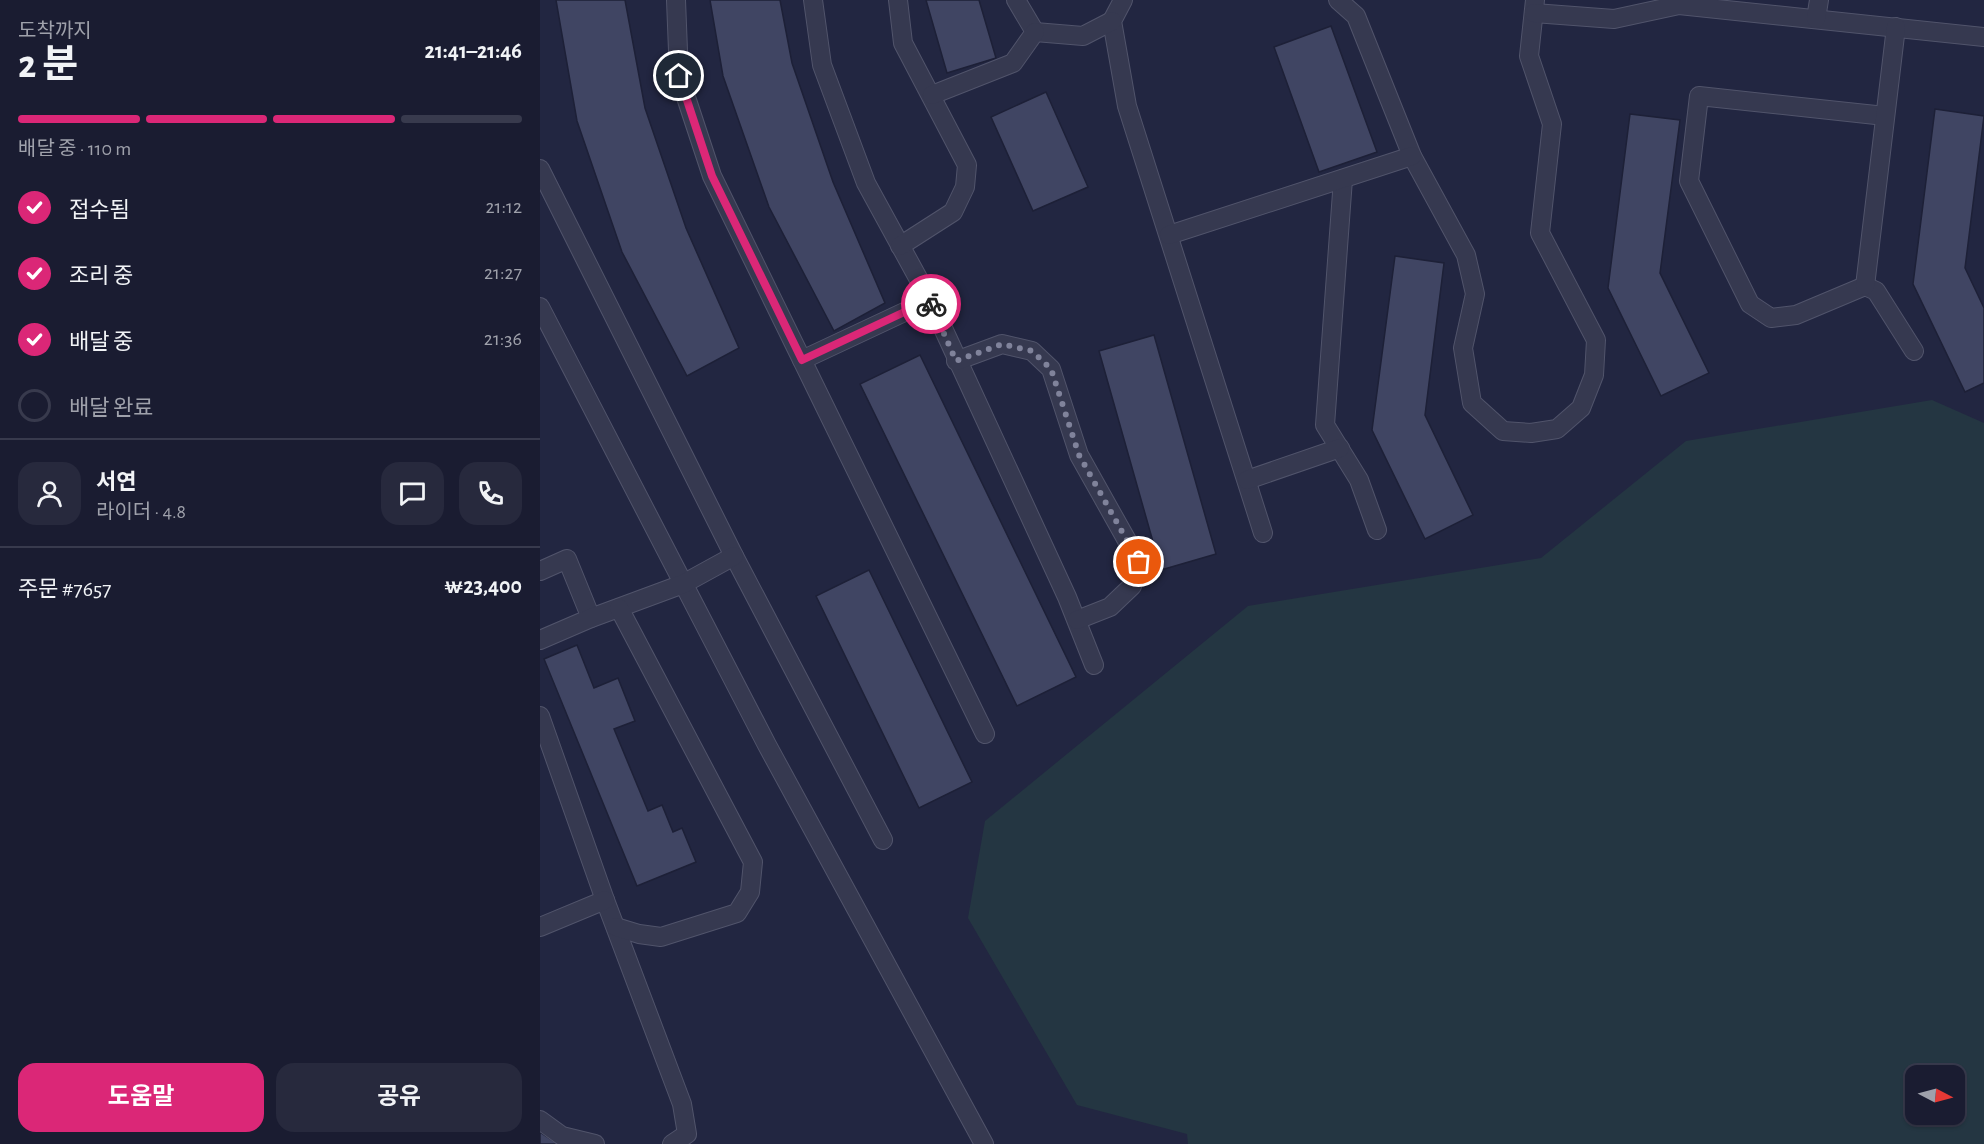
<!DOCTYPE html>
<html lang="ko">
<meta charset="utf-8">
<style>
:root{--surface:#1a1c31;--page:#27293d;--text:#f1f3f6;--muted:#9fa1ab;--line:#383a4d;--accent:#db2777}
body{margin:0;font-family:"Alegreya Sans","Noto Sans KR",sans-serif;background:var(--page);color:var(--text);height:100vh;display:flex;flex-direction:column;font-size:22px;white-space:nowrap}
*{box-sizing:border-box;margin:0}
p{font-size:20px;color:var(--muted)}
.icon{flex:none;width:33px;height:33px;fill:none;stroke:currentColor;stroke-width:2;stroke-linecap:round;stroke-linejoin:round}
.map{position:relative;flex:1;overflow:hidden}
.sheet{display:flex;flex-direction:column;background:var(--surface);width:540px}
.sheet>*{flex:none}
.needle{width:39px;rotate:96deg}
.tools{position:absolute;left:1365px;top:1065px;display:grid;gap:12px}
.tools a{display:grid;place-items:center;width:60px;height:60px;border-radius:12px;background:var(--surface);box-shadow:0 2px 4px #0004,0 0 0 2px var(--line);font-size:30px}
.pin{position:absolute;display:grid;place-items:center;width:51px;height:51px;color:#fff;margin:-26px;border:3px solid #fff;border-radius:50%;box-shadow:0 2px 6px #0007}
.courier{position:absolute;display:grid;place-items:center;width:60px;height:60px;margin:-30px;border:4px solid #db2777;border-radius:50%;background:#fff;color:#222;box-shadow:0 2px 8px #0007}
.summary em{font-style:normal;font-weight:700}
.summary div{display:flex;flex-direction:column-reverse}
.summary{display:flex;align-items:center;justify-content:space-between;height:102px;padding:0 18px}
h1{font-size:39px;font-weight:700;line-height:45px}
.bar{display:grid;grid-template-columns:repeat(4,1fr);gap:9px 6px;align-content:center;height:72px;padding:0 18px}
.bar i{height:8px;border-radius:4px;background:var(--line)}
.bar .selected{background:var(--accent)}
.bar p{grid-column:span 4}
.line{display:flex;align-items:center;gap:15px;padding:0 18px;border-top:2px solid var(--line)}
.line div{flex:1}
.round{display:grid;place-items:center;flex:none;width:63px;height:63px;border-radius:18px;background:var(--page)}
ol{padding:0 18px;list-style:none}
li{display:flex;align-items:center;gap:18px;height:66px}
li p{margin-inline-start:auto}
li .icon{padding:6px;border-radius:50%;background:var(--accent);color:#fff;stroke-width:4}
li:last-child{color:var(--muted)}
li i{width:33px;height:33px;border:3px solid var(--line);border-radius:50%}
.cta{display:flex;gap:12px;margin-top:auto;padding:12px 18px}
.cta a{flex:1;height:69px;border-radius:18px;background:var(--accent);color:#fff;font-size:24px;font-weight:700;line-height:69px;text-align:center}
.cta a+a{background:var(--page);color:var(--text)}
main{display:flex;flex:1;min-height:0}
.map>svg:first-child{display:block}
</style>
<main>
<section class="sheet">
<div class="summary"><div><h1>2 분</h1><p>도착까지</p></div><em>21:41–21:46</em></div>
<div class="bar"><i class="selected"></i><i class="selected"></i><i class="selected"></i><i></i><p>배달 중 · 110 m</p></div>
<ol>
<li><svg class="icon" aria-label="check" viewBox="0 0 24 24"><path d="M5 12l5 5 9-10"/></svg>접수됨<p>21:12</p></li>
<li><svg class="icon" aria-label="check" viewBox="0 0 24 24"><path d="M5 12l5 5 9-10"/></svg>조리 중<p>21:27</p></li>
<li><svg class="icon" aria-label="check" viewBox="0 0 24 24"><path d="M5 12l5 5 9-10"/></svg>배달 중<p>21:36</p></li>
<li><i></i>배달 완료</li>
</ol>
<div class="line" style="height:108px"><a class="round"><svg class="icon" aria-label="person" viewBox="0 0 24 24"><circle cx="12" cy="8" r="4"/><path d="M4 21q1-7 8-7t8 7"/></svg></a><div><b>서연</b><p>라이더 · 4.8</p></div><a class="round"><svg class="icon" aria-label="chat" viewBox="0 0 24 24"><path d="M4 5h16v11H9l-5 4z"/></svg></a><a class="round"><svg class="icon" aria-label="phone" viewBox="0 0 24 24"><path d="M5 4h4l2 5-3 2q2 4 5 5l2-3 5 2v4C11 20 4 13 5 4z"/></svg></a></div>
<div class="line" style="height:78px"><div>주문 #7657</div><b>₩23,400</b></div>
<div class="cta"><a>도움말</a><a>공유</a></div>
</section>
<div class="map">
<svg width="1444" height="1144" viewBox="0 0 1444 1144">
<rect width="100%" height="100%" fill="#222641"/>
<path fill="#243642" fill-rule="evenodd" d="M1392 400 1444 423V1144H648L647 1134 537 1105 428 918 445 821 708 606 1001 558 1146 441ZM1376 1076H1414V1114H1376Z"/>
<g fill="#404563" stroke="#1d2037" stroke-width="1.5">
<polygon points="16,0 85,0 105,108 146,228 199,348 147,376 82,252 37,121"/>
<polygon points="170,0 240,0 252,63 293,182 345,303 294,331 229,207 183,76"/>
<polygon points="386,0 439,0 456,58 407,73"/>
<polygon points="791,26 837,152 779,172 734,47"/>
<polygon points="506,92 548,187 493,211 451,117"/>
<polygon points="1395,109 1444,116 1425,268 1444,308 1444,383 1425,392 1373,284"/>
<polygon points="1090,114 1140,120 1120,273 1169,373 1121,396 1068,288"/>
<polygon points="855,256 904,263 885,415 933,515 885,539 832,430"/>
<polygon points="614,335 676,554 621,570 559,351"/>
<polygon points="380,355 536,677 477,706 320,384"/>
<polygon points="329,570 432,782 379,808 276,596"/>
<polygon points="37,645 54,688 78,678 95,721 74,729 108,811 122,805 133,832 142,828 156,862 97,886 4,659"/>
<polygon points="0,1132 18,1144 0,1144"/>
</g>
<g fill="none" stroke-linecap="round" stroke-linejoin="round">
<defs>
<g id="minor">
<polyline points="136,0 139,76 172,176 445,734"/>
<polyline points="273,0 282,65 326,183 390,300 527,597 554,665"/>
<polyline points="358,0 363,43 427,165 425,187 413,212 360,246"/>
<polyline points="476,0 495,32"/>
<polyline points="583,0 572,21 587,106 723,533"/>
<polyline points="798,0 816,16 872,156 926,255 935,294 923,348 932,403 963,431 991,433 1017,429 1041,408 1054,375 1056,340 1000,233 1012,124 989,56 995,0"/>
<polyline points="994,13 1074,19 1139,5 1444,37"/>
<polyline points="1276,19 1279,0"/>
<polyline points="495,32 543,36 572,21"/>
<polyline points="392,95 473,63 495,32"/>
<polyline points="1345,116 1159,96 1149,181 1210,304 1231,318 1256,315 1325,286 1336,291 1374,351"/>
<polyline points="0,169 194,556 343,840"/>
<polyline points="803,179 785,425 819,480 837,530"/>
<polyline points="629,235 872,156"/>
<polyline points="1325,286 1356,27"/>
<polyline points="0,307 227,745 444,1144"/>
<polyline points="262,360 390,300"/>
<polyline points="416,361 462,344 492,351 511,369 539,455 599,562 592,586 570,607 537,620"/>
<polyline points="707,480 800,448"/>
<polyline points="0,571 27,559 51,618"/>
<polyline points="0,640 51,618 143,584 194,556"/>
<polyline points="0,716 65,900 142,1104 147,1134 132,1144"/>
<polyline points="0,927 65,900"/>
<polyline points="76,927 99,934 121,937 197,913 210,892 213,862 79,608"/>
<polyline points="0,1120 22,1136 55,1144"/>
</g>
</defs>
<use href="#minor" stroke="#51546b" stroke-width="20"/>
<use href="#minor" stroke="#363950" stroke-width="18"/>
</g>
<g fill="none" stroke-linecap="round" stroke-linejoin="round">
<polyline stroke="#80839b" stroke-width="6" stroke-dasharray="0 10.8" points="391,304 416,361 462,344 492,351 511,369 539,455 599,562"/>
<polyline stroke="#db2777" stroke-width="8" points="139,76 172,176 262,360 390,300 391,304"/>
</g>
</svg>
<div class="tools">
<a><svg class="needle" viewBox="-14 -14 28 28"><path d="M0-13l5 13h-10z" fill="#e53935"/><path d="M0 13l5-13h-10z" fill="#9fa1ab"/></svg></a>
</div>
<div class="pin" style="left:599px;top:562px;background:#ea580c"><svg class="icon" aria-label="bag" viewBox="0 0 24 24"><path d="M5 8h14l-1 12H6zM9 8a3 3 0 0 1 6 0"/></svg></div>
<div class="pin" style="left:139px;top:76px;background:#1f2937"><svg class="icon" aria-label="home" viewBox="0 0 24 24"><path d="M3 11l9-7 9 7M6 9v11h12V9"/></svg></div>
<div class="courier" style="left:391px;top:304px"><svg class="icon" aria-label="bike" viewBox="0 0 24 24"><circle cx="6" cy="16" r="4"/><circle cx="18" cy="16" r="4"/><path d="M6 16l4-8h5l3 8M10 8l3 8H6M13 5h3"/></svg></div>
</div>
</main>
